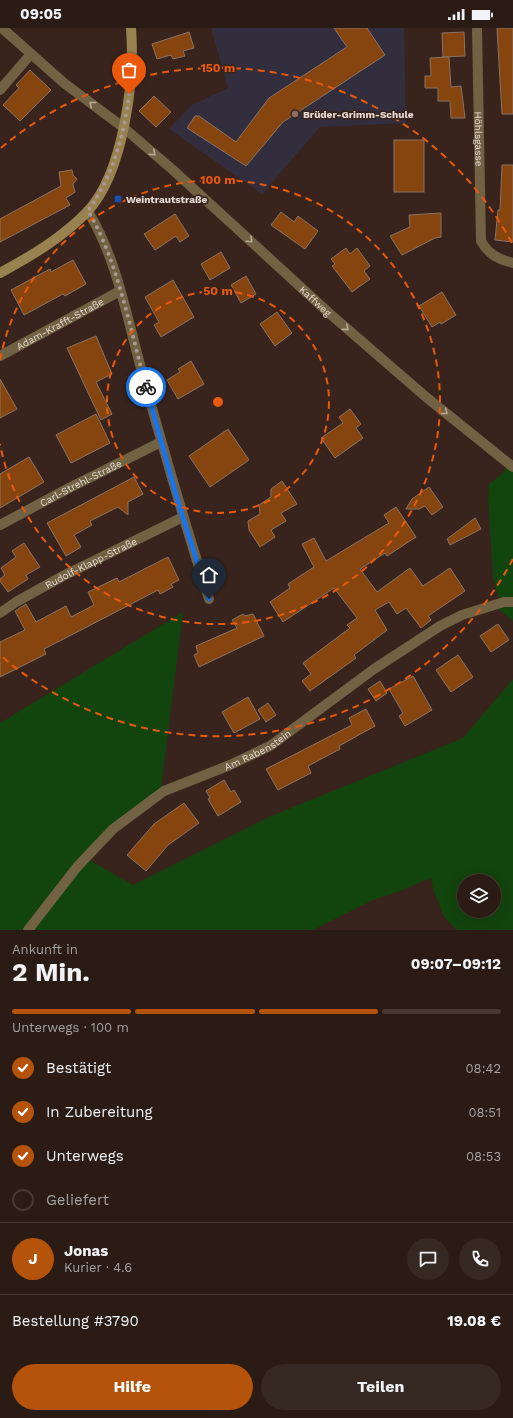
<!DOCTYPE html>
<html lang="de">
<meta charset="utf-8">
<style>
:root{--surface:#2a1b15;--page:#362822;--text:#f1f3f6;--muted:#a5a1a0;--line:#463934;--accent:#b45309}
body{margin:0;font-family:"Work Sans",sans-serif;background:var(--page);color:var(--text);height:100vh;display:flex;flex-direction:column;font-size:15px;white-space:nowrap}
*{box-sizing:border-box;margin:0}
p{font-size:13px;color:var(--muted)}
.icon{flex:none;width:22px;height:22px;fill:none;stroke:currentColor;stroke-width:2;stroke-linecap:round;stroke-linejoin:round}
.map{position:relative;height:902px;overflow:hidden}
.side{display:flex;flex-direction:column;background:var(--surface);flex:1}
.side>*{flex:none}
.fabs{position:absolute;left:457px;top:846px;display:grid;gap:8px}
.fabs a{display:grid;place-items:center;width:44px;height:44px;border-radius:50%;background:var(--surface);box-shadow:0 4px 16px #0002,0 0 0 1px var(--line);font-size:20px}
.pin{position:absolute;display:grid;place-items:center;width:34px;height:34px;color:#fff;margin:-41px -17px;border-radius:50% 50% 50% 0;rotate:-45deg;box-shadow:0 0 4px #0007}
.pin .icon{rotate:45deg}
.courier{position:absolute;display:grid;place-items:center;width:40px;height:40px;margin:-20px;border:3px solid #1a73e8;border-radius:50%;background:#fff;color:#222;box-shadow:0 1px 5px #0007}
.headline em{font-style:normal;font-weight:700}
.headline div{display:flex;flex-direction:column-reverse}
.headline{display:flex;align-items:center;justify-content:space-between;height:68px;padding:0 12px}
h1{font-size:26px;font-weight:700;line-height:30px}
.bar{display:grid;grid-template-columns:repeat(4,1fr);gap:6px 4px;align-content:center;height:48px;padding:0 12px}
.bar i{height:5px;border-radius:3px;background:var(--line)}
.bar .current{background:var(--accent)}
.bar p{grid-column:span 4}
.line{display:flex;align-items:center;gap:10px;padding:0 12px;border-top:1px solid var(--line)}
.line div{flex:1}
.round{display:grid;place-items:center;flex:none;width:42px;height:42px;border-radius:21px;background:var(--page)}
ol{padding:0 12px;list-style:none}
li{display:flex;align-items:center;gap:12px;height:44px}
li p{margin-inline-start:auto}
li .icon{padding:4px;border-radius:50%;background:var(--accent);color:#fff;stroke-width:4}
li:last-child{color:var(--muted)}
li i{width:22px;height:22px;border:2px solid var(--line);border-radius:50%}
.primary-button{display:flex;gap:8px;margin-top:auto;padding:8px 12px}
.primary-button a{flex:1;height:46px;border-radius:24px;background:var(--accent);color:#fff;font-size:16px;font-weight:700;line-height:46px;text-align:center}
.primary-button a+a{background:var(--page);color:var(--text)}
.status{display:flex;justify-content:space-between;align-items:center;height:28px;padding:0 20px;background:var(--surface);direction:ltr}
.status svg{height:11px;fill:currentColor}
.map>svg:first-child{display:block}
</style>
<div class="status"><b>09:05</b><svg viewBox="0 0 49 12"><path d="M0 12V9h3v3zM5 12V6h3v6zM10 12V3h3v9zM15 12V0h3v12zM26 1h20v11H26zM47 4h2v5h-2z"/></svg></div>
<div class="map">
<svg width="513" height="902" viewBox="0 0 513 902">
<rect width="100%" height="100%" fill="#38241c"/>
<polygon fill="#322e3e" points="211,0 404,0 406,95 320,99 262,166 169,101 192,77 228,60"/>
<g fill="#12440d" fill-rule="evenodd">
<polygon points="508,437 513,440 513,593 496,579 501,576 493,551 488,469 489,456 502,446"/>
<path d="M183 584 161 760 89 832 133 857 269 789 463 710 513 651V902H457L444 889 433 861 431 850 400 863 373 872 313 902H0V695ZM464 853H494V883H464Z"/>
</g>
<g fill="#86450f" stroke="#897365">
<polygon points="334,0 367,0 385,27 283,94 246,138 187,100 195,88 199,88 236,114 269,70 347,19"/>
<polygon points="497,0 513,0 513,86 502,86"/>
<polygon points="189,4 194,20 183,23 185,28 173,31 171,27 157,31 152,16"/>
<polygon points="464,4 465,28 443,29 442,5"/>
<polygon points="449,29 451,59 461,58 465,90 451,90 450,73 438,73 438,60 425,60 425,48 431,48 430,30"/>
<polygon points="30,42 51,62 20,93 3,77 19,60 16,57"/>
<polygon points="154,68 171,84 156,99 139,83"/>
<rect x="394" y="112" width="30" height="52"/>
<polygon points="502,137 513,137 513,214 495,212 498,182 500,182"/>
<polygon points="72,142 73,147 77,151 73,156 75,164 66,170 70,177 0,214 0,191 61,158 59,144"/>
<polygon points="281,184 294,194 298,188 318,203 305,221 271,197"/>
<polygon points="441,185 441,209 435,210 402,227 390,208 410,199 409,187"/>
<polygon points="175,186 189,208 180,214 176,208 155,222 144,206"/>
<polygon points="346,220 350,226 357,220 370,238 364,243 370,251 352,264 332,238 335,236 331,231"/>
<polygon points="221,224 230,240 210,252 201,236"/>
<polygon points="73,232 86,256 65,268 63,266 24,287 11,262 50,241 51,244"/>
<polygon points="246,248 256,266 241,275 231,257"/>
<polygon points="173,252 194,289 161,309 154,297 159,294 145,269"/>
<polygon points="442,264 456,287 441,296 440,294 432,299 419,278"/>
<polygon points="277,284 292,305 275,318 260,296"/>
<polygon points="96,308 112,346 96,354 112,386 101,392 67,320"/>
<polygon points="191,333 204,356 178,371 167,352 180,344 178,341"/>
<polygon points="0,351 17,381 0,390"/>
<polygon points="350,381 361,396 356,400 363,410 335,430 321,410 343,395 339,389"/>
<polygon points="96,386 110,415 71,435 56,407"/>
<polygon points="228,401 249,432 210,459 189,428"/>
<polygon points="29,429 44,454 0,480 0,446"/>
<polygon points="134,449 143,466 128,474 128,487 118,479 90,493 92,497 74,507 81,519 66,528 47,495"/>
<polygon points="282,453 297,476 281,485 286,493 271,502 275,509 260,519 249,502 248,493 260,486 259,477 271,469 271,461"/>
<polygon points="429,459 443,479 432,487 425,478 419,481 406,481 412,471"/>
<polygon points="396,479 416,509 387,528 385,525 360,541 377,564 410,540 423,558 450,540 465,563 428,588 431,592 421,600 406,580 397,586 389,574 375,582 387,602 354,627 356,630 310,663 302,653 311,646 303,635 350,600 347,597 357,590 334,560 283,594 270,574 290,560 288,556 314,539 302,516 314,510 326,533 389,495 384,487"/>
<polygon points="475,490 481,501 450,517 447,511"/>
<polygon points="24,515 40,539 26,547 28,551 8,564 0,553 0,551 5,547 1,540 16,529 12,523"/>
<polygon points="168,529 179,552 171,556 173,559 160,566 158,562 83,601 44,621 46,626 0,649 0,614 25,602 15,583 26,576 36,594 66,578 71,589 94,577 88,564 117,550 119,554"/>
<polygon points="243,586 244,588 253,586 264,608 199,639 194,627 198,625 196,618 237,600 232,592"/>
<polygon points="498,596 509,612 491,624 480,608"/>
<polygon points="458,627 473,649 451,664 436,642"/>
<polygon points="413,648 432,682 405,698 399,688 403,685 389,661"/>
<polygon points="380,653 387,665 376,673 368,661"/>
<polygon points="248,669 260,691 234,705 222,684"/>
<polygon points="268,675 276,687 266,694 258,682"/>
<polygon points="366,681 375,698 339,718 340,721 308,738 311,745 278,762 266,741 352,697 349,690"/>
<polygon points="224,752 231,764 234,762 241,774 218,788 208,771 210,770 206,763"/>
<polygon points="184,775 199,795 168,817 146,843 127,827 154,796"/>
</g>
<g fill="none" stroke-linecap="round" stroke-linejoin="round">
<g stroke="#706243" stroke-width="10">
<path id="s1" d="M2 0 64 55 124 100 173 142 329 285 426 369 513 439"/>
<path id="s2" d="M477 0 481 213C489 227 498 231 513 235"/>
<polyline points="0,62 31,26"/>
<path d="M88 183C117 231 127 290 142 344 163 420 185 496 209 571"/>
<path id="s3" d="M0 328 120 263"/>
<path id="s4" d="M0 497 71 459 161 414"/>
<path id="s5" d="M0 585 16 574 63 548 183 489"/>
<path id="s6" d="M28 902 77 839 113 801 164 763 230 737 270 718 374 641 440 598 462 587 504 574H513"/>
</g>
<path stroke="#98824f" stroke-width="10" d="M0 245C31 228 62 210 87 184 124 145 135 51 131 0"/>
</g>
<defs><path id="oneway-chevron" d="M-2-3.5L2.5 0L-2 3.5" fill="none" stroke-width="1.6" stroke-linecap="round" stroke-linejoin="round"/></defs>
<g stroke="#b7a99a">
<use href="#oneway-chevron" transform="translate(92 76) rotate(-142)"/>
<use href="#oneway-chevron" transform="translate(153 125) rotate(40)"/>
<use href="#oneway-chevron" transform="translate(250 212) rotate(43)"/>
<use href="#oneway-chevron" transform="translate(346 300) rotate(41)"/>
<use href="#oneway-chevron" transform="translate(445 384) rotate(39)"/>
</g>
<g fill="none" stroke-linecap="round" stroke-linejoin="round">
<path stroke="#aa9a94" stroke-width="4" stroke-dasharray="0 7.2" d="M129 66C124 108 113 147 88 183 117 230 131 304 146 359"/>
<polyline stroke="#1a73e8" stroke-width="5" points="146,359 178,474 209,571"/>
</g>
<g fill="none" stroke="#e8590c" stroke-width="2" stroke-dasharray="7 5">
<circle cx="218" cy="374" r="111"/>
<path d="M0 332A222 222 0 1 1 0 416"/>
<path d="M513 531A334 334 0 0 1 1 628M1 120A334 334 0 0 1 513 217"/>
</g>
<circle fill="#8d6e63" stroke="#38241c" stroke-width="1.5" cx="295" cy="86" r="4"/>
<rect fill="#1a4fb4" stroke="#38241c" stroke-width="1.5" x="114" y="167" width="8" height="8" rx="2"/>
<g text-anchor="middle" stroke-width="3.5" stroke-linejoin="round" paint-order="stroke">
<g font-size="10" font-weight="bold" fill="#e7d9d4" stroke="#38241c" text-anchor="start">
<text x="303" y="90">Brüder-Grimm-Schule</text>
<text x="126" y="175">Weintrautstraße</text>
</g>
<g font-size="10" fill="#e7d9d4" stroke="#38241c">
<text dy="4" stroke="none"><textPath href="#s2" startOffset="111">Höhlsgasse</textPath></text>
<text dy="4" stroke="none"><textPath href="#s1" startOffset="416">Kaffweg</textPath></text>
<text dy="4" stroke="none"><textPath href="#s3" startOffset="68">Adam-Krafft-Straße</textPath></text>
<text dy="4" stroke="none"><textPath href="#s4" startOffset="91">Carl-Strehl-Straße</textPath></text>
<text dy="4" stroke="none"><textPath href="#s5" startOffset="104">Rudolf-Klapp-Straße</textPath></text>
<text dy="4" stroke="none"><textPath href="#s6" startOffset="298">Am Rabenstein</textPath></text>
</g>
</g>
<circle cx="218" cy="374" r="6" fill="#e8590c" stroke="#38241c" stroke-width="2"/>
<g font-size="12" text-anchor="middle" font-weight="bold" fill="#e8590c" stroke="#38241c" stroke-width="3.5" stroke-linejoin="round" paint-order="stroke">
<text x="218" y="44">150 m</text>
<text x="218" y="156">100 m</text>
<text x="218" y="267">50 m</text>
</g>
</svg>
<div class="fabs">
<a><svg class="icon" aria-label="layers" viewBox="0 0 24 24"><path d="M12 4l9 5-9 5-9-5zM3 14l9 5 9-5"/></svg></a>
</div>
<div class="pin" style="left:129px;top:66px;background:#ea580c"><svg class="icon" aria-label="bag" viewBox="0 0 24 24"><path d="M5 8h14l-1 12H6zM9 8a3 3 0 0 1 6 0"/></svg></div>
<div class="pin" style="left:209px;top:571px;background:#1f2937"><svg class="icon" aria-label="home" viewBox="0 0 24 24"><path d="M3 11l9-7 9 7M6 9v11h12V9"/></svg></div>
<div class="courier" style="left:146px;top:359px"><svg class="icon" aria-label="bike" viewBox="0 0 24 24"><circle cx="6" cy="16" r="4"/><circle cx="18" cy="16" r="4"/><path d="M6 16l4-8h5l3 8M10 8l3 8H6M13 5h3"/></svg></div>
</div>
<section class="side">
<div class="headline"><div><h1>2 Min.</h1><p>Ankunft in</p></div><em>09:07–09:12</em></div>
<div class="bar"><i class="current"></i><i class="current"></i><i class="current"></i><i></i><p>Unterwegs · 100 m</p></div>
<ol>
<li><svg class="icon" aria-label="check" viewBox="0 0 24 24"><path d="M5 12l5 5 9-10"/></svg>Bestätigt<p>08:42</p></li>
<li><svg class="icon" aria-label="check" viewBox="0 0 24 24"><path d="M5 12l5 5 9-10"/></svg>In Zubereitung<p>08:51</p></li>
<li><svg class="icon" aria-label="check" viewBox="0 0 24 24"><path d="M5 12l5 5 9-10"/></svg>Unterwegs<p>08:53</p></li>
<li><i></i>Geliefert</li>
</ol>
<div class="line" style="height:72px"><b class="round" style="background:var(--accent);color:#fff">J</b><div><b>Jonas</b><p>Kurier · 4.6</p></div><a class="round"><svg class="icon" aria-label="chat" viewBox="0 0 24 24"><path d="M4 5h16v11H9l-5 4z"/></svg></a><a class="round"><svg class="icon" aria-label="phone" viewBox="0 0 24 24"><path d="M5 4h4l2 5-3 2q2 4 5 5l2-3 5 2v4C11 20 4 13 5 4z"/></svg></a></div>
<div class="line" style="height:52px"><div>Bestellung #3790</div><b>19.08 €</b></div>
<div class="primary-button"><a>Hilfe</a><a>Teilen</a></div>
</section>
